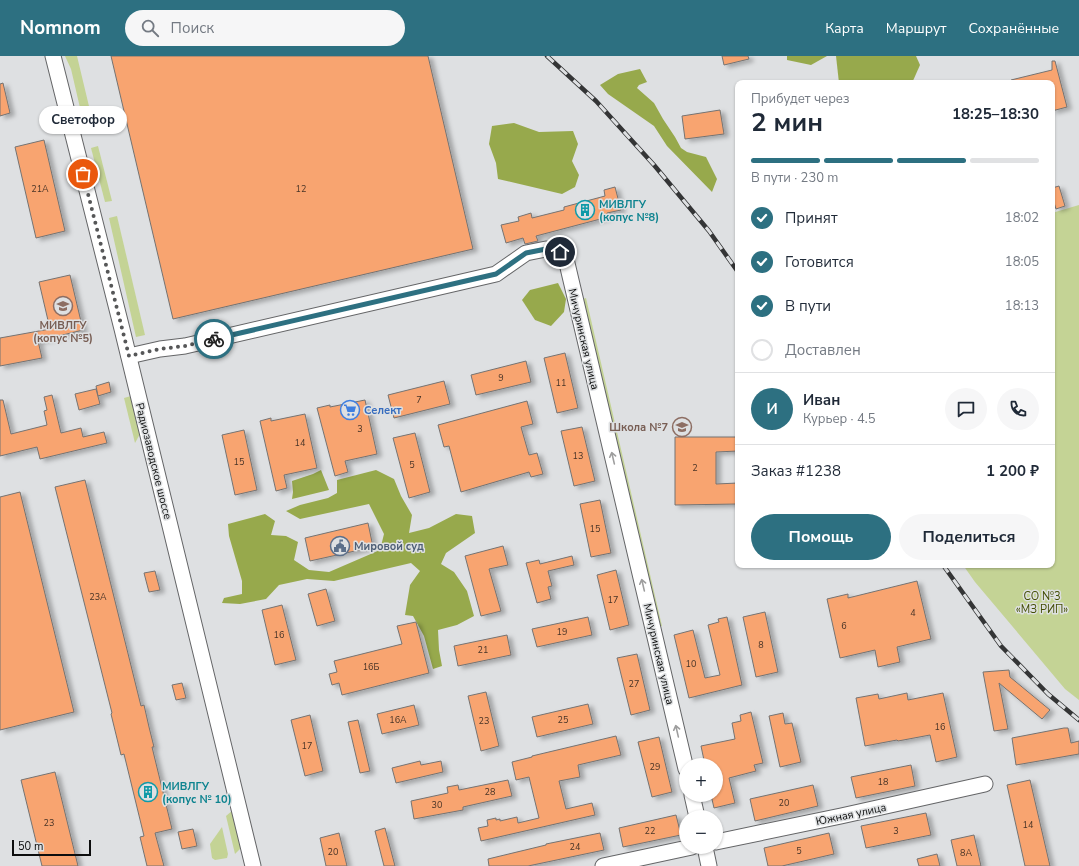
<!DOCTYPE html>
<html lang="ru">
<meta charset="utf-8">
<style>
:root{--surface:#fff;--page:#f6f6f7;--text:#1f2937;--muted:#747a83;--line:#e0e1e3;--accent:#2d7081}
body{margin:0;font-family:"Nunito Sans",sans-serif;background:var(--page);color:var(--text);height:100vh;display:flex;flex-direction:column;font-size:15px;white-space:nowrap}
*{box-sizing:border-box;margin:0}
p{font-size:13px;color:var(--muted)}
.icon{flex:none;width:22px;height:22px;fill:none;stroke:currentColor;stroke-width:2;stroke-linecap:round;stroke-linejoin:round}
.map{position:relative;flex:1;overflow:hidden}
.panel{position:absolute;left:735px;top:24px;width:320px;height:488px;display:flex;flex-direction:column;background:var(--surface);border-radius:8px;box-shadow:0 1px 3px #0004}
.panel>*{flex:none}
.controls{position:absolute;left:679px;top:702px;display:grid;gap:8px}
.controls a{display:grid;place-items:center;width:44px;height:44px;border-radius:50%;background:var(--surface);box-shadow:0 1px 3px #0004;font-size:20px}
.scale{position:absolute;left:12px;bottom:10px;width:79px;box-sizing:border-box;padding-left:4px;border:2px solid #0c0d0d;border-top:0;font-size:11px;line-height:14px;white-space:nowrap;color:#0c0d0d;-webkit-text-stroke:3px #dee0e2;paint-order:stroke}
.pin{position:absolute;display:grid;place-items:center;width:34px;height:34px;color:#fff;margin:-17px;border:2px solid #fff;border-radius:50%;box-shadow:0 1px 4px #0007}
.courier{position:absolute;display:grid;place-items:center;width:40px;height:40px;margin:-20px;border:3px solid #2d7081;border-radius:50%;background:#fff;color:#222;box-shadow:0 1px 5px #0007}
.bubble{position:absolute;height:28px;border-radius:14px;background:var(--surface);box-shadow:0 1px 3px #0004;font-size:13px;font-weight:700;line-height:28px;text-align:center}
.overview em{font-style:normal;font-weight:700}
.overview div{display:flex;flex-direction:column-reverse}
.overview{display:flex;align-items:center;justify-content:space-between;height:68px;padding:0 16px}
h1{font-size:26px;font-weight:700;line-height:30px}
.bar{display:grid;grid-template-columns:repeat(4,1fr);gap:6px 4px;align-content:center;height:48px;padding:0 16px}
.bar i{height:5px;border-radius:3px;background:var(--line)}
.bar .on{background:var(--accent)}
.bar p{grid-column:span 4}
.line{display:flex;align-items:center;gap:10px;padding:0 16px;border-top:1px solid var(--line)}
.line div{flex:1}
.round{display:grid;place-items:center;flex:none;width:42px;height:42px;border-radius:21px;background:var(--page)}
ol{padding:0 16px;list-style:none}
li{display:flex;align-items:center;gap:12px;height:44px}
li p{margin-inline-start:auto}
li .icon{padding:4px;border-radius:50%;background:var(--accent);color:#fff;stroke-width:4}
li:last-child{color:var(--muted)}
li i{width:22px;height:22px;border:2px solid var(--line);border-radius:50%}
.primary-button{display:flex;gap:8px;margin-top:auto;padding:8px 16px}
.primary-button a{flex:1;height:46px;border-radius:24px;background:var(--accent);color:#fff;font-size:16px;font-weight:700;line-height:46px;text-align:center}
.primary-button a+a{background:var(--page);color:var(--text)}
header{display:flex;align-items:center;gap:24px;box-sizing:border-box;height:56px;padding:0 20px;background:var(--accent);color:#fff}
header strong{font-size:19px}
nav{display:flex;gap:22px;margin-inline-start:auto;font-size:14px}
.search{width:280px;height:36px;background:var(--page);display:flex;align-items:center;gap:10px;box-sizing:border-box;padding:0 14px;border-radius:22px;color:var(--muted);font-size:15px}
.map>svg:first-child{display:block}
</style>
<header>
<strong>Nomnom</strong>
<div class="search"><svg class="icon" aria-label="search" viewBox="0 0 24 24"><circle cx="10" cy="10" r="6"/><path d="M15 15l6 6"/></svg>Поиск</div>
<nav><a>Карта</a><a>Маршрут</a><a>Сохранённые</a></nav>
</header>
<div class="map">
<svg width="1079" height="810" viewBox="0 0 1079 810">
<defs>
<filter id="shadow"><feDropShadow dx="4.5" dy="2.5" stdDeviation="2" flood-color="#0004"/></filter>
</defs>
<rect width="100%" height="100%" fill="#dee0e2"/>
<g fill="#c4d395">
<polygon points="65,0 77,0 93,67 84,69 71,13"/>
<polygon points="98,90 112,145 105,146 91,92"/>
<polygon points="1079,149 1079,644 1065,633 975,526 963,509 1052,509 1052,157"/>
<polygon points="117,160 145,279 136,281 109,162"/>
<polygon points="586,242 662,570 655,572 579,244"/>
<polygon points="131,340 140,378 135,387 124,342"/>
<polygon points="233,754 242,791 235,798 226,760"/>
<polygon points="222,771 228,798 227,802 215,804 212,802 210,788"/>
</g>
<g fill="#97a94c">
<polygon points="787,0 827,0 811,9 787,4"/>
<polygon points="836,0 916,0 920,9 912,27 839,27"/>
<polygon points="640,13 647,26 639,29 637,32 654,47 663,63 675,81 681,92 687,96 706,101 717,123 712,136 667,90 654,70 608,38 600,29 618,18"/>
<polygon points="514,67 539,76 573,75 578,88 572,105 579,119 575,131 562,138 498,123 496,107 489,88 492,70"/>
<polygon points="558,227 566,243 564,256 551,270 535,264 522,244 530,234"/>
<polygon points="321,414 329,434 292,443 293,436 292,425 313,418"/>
<polygon points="376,414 394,423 401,440 412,459 409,477 429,472 456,458 472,460 475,477 446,497 441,508 454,516 467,535 474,560 457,569 438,574 439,594 442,610 433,613 424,580 413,560 405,559 410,529 420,515 411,507 334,525 307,523 279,529 266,543 240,548 222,547 224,542 242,538 242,525 229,480 228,468 265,458 275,465 271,479 286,480 298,486 294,504 309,514 329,516 380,494 384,478 369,448 300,463 286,455 300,449 328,442 337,437 337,424"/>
</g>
<g fill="#f8a46f" stroke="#757372" filter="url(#shadow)">
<polygon points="111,0 428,0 473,193 173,263"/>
<polygon points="722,0 748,0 749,3 724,9"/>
<polygon points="1052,5 1055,5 1067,51 1052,55 1052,27 1012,27 1011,24 1052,14"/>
<polygon points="3,27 10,57 0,60 0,28"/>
<polygon points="720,54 724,78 685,83 682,60"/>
<polygon points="44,84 65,175 36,182 15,91"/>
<polygon points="1059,130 1065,150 1056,153 1052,140 1052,132"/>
<polygon points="615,131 621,154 607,157 608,161 536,180 538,185 525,188 523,182 506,187 501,169 519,165 518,161 531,157 532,162 564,154 564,151 605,140 604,134"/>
<polygon points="70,219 83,274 38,285 42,302 0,310 0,282 50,273 39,226"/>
<polygon points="565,297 578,352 557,357 544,302"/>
<polygon points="526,305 531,326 476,339 471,319"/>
<polygon points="444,325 450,348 394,362 388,339"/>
<polygon points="109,326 111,336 98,340 96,330"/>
<polygon points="96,333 100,348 79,354 75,338"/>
<polygon points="52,339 61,377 81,372 83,381 104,376 107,387 40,403 37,391 0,400 0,344 3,344 11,378 47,369 44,355 47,354 44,341"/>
<polygon points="365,344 377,398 345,405 348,416 335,420 317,352 330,349 330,351"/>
<polygon points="527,345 533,368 521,371 529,399 537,397 543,418 531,421 529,416 461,436 449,390 444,391 438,369"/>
<polygon points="305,358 317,412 284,419 287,432 276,435 260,365 271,362 271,365"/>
<polygon points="582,371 595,425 574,430 561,375"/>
<polygon points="244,374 257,434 235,439 222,379"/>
<polygon points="415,377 430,436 409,442 393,382"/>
<polygon points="675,381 738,381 738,395 716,396 716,428 738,427 738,448 675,449"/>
<polygon points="85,424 141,650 144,649 149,671 154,691 152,691 172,773 155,777 164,810 147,810 140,781 144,780 124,698 121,699 111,658 112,657 55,431"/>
<polygon points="20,436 74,656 0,674 0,441"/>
<polygon points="600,444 611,497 591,501 580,448"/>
<polygon points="368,467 373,491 310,505 305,482"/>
<polygon points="503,490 508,509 489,513 501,555 481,560 465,500"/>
<polygon points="572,500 574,509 548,515 552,530 548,531 551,543 537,547 526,507 539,504 540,508"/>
<polygon points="616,514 629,569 610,574 597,519"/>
<polygon points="155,515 160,534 149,536 144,517"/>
<polygon points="917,525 931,583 897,591 900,606 878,611 875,594 840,602 827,543 848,538 848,542"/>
<polygon points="326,533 335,565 317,570 308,538"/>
<polygon points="282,549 296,604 275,609 262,554"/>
<polygon points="765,556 778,616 756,621 743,561"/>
<polygon points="588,561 592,579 537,591 532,573"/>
<polygon points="727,561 742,629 689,642 674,579 693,574 705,622 720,619 708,569 719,566 718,563"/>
<polygon points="416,566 429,617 342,639 339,627 332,629 329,618 337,616 334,605 402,588 397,570"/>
<polygon points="507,579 511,599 458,610 454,590"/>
<polygon points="637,598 650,654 631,659 617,602"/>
<polygon points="1009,614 1010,621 1050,654 1042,663 999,627 1008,673 994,675 983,616"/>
<polygon points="182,627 186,642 176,644 172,629"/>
<polygon points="486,636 499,690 481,695 468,640"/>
<polygon points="907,637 908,644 943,637 957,701 936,706 930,679 898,685 897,684 865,690 856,642 878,638 879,643"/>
<polygon points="588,648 593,668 537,681 532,661"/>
<polygon points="414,649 419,669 382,678 377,658"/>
<polygon points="751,656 763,707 754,709 756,715 729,722 735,747 714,752 711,739 716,739 716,709 705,709 701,690 735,683 732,667 741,665 740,659"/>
<polygon points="783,657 785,668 792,667 801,706 780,711 769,660"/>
<polygon points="310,659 323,715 305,720 291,664"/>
<polygon points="358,664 370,715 360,717 348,666"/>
<polygon points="1064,672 1068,672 1071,687 1079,685 1079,698 1016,709 1012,682"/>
<polygon points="616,680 621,699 578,709 580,721 559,725 566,753 592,747 595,759 481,785 478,772 488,770 487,764 496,762 496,764 500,763 500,765 517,761 518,767 539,762 529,721 516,724 512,706 532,701 532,700"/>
<polygon points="659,681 672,736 652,741 638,686"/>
<polygon points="420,705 421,709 441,705 443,716 396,727 392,712"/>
<polygon points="911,709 915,730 856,742 851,721"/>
<polygon points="55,716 78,810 42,810 21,724"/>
<polygon points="508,724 512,740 463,751 463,754 414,763 411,745 448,737 447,731 458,729 459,734"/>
<polygon points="1030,724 1050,810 1025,810 1007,729"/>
<polygon points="813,729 818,750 755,765 750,743"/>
<polygon points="926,757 931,779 866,792 861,770"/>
<polygon points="676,759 681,779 623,791 619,772"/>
<polygon points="385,772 395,810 384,810 375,775"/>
<polygon points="193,773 197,790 182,793 178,776"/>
<polygon points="339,777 347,810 326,810 320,782"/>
<polygon points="600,777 604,794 528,810 489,810 488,803 546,789 546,788"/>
<polygon points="829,777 834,798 782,810 768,810 764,792"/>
<polygon points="974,779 981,810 957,810 951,784"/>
<polygon points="937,798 940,810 919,810 917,803"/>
</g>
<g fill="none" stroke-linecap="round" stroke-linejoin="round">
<defs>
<g id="minor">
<polyline points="53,0 122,273 253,810"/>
<polyline points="129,300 160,293 185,290 496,218 526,197 546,193 560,196 566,203 686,713"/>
<polyline points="692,739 697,761"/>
<polyline points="716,786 841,760 985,728"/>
<polyline points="705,791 709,810"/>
<polyline points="603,810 692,791"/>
</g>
</defs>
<use href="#minor" stroke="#646567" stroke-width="17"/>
<use href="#minor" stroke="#fff" stroke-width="15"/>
<defs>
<g id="rail">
<polyline points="547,0 596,45 654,109 709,175 738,216"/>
<polyline points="943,509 1001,590 1048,638 1079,664"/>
</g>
</defs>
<use href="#rail" stroke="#343536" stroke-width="4.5"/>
<use href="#rail" stroke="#dee0e2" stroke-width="3" stroke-dasharray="9" stroke-linecap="butt"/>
</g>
<defs><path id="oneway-shaft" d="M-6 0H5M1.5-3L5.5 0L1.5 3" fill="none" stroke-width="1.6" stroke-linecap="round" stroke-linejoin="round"/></defs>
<g stroke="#9e9e9e">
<use href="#oneway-shaft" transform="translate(613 402) rotate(-103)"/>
<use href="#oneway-shaft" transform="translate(643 529) rotate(-103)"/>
<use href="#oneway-shaft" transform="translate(677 675) rotate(-103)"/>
</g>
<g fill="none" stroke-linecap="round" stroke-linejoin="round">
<polyline stroke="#565758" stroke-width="4" stroke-dasharray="0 7.2" points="83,118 129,300 160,293 185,290 214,283"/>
<polyline stroke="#2d7081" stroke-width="5" points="214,283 496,218 526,197 546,193 560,196"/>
</g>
<defs>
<symbol id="building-ring" viewBox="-11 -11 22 22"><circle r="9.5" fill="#dee0e2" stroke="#0f9aa8" stroke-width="1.5"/><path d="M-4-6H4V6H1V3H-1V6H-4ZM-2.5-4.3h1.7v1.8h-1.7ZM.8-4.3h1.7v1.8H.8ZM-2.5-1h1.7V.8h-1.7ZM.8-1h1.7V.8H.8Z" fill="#0f9aa8"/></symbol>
<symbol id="university-ring" viewBox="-11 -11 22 22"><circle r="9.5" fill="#dee0e2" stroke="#8d6e63" stroke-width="1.5"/><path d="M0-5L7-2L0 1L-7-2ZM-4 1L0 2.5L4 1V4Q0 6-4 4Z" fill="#8d6e63"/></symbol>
<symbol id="supermarket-ring" viewBox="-11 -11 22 22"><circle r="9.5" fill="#dee0e2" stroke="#3f7fe0" stroke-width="1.5"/><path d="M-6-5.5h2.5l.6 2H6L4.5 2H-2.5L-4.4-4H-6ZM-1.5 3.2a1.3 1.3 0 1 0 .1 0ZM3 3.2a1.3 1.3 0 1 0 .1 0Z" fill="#3f7fe0"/></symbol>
<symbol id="school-ring" viewBox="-11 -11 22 22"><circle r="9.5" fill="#dee0e2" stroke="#8d6e63" stroke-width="1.5"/><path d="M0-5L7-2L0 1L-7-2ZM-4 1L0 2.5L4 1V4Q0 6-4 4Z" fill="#8d6e63"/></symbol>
<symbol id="civic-ring" viewBox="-11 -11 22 22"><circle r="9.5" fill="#dee0e2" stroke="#5c6f8a" stroke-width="1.5"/><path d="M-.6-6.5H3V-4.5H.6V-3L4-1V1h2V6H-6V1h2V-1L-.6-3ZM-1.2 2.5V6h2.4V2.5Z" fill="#5c6f8a"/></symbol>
</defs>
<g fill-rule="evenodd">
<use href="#building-ring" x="574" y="143" width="22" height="22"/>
<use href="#university-ring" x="52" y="239" width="22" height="22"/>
<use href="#supermarket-ring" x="339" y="343" width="22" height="22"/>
<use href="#school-ring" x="671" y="360" width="22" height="22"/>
<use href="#civic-ring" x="329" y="479" width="22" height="22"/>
<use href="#building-ring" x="137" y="725" width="22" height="22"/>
</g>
<g text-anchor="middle" stroke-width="3" stroke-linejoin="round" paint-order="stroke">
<g font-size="9" fill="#473326">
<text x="40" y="136">21А</text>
<text x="301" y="136">12</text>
<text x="501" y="325">9</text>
<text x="561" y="330">11</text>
<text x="419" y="347">7</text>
<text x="360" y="376">3</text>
<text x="300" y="390">14</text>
<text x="578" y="403">13</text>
<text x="239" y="409">15</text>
<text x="412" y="412">5</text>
<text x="695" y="415">2</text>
<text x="595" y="476">15</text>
<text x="98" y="544">23А</text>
<text x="613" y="547">17</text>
<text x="913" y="560">4</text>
<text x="844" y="573">6</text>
<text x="562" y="579">19</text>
<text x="279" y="582">16</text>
<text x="761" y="592">8</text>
<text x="483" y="597">21</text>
<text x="691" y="611">10</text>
<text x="371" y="614">16Б</text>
<text x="634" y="631">27</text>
<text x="398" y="667">16А</text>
<text x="563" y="667">25</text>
<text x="484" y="668">23</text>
<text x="940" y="674">16</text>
<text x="307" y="693">17</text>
<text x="655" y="714">29</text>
<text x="883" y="729">18</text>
<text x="490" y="739">28</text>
<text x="784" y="750">20</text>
<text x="437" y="752">30</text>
<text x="49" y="770">23</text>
<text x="1028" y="772">14</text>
<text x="650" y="778">22</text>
<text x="896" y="778">3</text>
<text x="575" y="794">24</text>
<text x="799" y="798">5</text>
<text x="333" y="799">20</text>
<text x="966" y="800">8А</text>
</g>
<g font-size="11" font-weight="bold" fill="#0d838f" stroke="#dee0e2" text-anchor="start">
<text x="599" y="152">МИВЛГУ<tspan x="599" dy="13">(копус №8)</tspan></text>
<text x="162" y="734">МИВЛГУ<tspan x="162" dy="13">(копус № 10)</tspan></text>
</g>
<g font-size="11" font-weight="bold" fill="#785e54" stroke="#dee0e2">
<text x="63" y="273">МИВЛГУ<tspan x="63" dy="13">(копус №5)</tspan></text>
<text x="668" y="375" text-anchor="end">Школа №7</text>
</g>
<g font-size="11" fill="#0c0d0d" stroke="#dee0e2">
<text transform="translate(584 283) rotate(77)" y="4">Мичуринская улица</text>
<text transform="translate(154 405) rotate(76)" y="4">Радиозаводское шоссе</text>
<text transform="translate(659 598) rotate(77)" y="4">Мичуринская улица</text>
<text transform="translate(851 758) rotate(-12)" y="4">Южная улица</text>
</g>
<g font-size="11" font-weight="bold" fill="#366cbe" stroke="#dee0e2" text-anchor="start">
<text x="364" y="358">Селект</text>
</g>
<g font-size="11" font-weight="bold" fill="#4e5e75" stroke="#dee0e2" text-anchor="start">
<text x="354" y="494">Мировой суд</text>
</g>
<g font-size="11" fill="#434e04" stroke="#dee0e2">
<text x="1042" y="544">СО №3<tspan x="1042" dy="13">«МЗ РИП»</tspan></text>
</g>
</g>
</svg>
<div class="controls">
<a>+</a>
<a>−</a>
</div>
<div class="scale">50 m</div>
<div class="pin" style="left:83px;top:118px;background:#ea580c"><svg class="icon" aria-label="bag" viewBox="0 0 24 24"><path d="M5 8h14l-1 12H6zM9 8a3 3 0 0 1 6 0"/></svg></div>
<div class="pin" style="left:560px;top:196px;background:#1f2937"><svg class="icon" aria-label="home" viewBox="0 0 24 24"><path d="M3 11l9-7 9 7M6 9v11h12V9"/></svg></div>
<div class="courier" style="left:214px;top:283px"><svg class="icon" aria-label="bike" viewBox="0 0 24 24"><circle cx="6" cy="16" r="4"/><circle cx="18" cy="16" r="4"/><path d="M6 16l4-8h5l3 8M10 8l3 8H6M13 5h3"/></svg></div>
<div class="bubble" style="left:39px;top:50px;width:88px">Светофор</div>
<section class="panel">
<div class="overview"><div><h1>2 мин</h1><p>Прибудет через</p></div><em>18:25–18:30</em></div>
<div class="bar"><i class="on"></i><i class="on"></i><i class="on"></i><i></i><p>В пути · 230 m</p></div>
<ol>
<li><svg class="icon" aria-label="check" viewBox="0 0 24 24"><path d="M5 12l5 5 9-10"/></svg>Принят<p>18:02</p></li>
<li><svg class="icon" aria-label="check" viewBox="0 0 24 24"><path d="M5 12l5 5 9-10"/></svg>Готовится<p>18:05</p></li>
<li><svg class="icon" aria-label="check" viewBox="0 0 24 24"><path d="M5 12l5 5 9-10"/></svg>В пути<p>18:13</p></li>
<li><i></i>Доставлен</li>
</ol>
<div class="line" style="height:72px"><b class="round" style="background:var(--accent);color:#fff">И</b><div><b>Иван</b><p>Курьер · 4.5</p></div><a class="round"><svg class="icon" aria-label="chat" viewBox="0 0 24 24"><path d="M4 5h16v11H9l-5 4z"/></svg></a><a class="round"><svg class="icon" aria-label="phone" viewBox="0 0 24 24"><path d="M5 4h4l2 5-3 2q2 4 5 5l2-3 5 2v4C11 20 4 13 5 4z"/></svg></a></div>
<div class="line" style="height:52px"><div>Заказ #1238</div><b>1 200 ₽</b></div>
<div class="primary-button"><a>Помощь</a><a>Поделиться</a></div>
</section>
</div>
